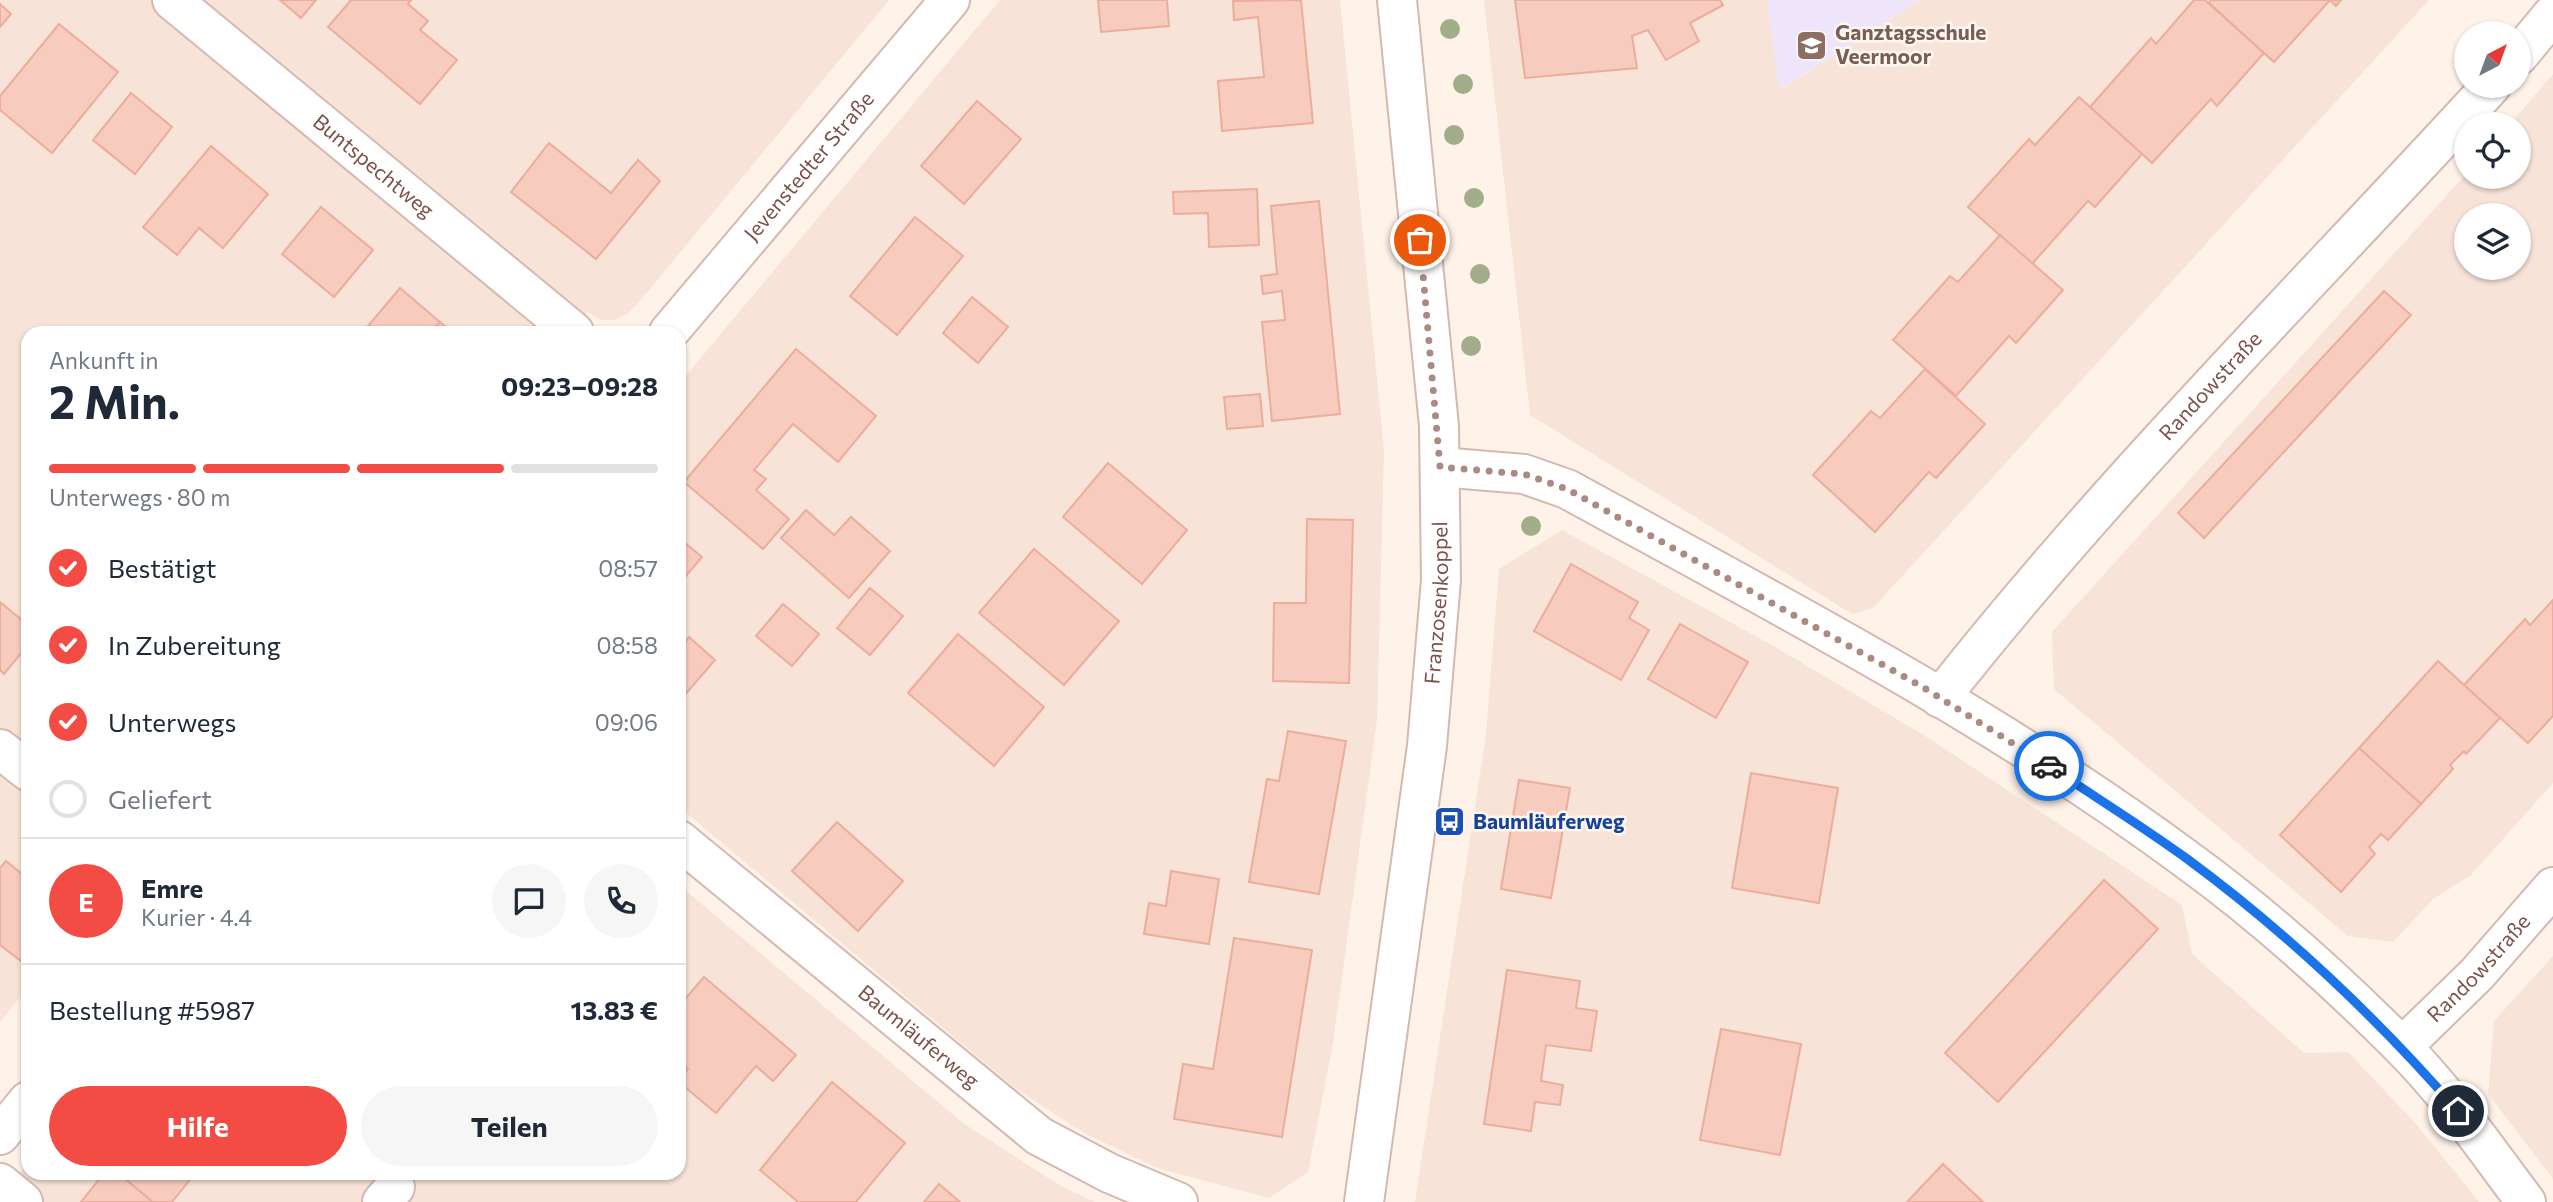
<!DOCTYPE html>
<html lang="de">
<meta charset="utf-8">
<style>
:root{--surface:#fff;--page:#f6f6f7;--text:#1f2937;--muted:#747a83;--line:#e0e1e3;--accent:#f34c44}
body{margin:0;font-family:Commissioner,sans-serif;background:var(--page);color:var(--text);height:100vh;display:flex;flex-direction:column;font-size:26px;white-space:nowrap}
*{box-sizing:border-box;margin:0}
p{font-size:23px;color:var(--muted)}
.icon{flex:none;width:38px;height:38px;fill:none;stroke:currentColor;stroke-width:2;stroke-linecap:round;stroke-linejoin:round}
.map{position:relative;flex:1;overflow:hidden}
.panel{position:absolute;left:21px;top:326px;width:665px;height:854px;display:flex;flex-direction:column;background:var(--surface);border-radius:21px;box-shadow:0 2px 5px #0004}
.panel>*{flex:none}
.needle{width:46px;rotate:41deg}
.buttons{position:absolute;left:2454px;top:21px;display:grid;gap:14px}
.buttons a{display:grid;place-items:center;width:77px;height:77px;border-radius:50%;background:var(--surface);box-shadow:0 2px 5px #0004;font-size:35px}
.pin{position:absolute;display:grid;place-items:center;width:60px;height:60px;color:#fff;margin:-30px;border:4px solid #fff;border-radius:50%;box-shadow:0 2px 7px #0007}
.courier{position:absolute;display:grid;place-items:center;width:70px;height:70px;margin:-35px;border:5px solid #1a73e8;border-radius:50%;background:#fff;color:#222;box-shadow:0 2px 9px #0007}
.head em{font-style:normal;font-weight:700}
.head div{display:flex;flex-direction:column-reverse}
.head{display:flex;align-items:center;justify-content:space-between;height:119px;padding:0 28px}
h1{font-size:46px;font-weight:700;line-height:52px}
.bar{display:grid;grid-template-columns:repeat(4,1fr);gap:10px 7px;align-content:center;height:84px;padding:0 28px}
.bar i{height:9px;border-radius:5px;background:var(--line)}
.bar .active{background:var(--accent)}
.bar p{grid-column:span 4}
.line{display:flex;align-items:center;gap:18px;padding:0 28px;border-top:2px solid var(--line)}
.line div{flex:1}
.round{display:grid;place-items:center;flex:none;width:74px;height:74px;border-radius:37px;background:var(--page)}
ol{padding:0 28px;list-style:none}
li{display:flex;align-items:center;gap:21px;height:77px}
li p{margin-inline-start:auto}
li .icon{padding:7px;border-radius:50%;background:var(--accent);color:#fff;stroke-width:4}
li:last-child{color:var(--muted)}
li i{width:38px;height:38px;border:4px solid var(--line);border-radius:50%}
.primary-button{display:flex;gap:14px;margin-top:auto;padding:14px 28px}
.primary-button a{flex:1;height:80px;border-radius:42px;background:var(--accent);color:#fff;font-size:28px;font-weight:700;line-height:80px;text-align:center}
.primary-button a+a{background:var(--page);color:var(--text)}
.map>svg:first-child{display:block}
</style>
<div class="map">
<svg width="2553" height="1202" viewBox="0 0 2553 1202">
<rect width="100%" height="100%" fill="#fef2e9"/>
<g fill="#f7e3d7" fill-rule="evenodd">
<polygon points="0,0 889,0 639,302 628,313 615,320 601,320 588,312 571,332 28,332 28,987 0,1022"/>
<polygon points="1000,0 1340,0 1384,451 1377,720 1333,1043 1308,1172 1269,1198 1157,1168 1084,1133 1015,1088 679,807 679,384"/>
<polygon points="1484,0 1767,0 1780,90 1920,0 2429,0 1873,608 1852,614 1530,415"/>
<path d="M2553 74V783L2471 875 2433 899 2393 942 2348 936 2054 689 2052 632 2466 174V177H2518V124H2510ZM2466 215H2518V268H2466Z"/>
<polygon points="1562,530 1770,644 1922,734 2182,905 2192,954 2304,1053 2348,1052 2417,1125 2479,1202 1415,1202 1486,734 1499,569"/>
<polygon points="679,885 963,1123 1059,1185 1095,1202 0,1202 0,1196 28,1163 28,1172 679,1172"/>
<polygon points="2553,956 2553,1179 2488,1094 2494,1021"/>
</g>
<polygon fill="#efe5fb" points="1767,0 1920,0 1779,90"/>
<g fill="#f7cbbe" stroke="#ebad9d" stroke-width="2">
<polygon points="280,0 316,0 301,18"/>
<polygon points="351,0 411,0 408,4 428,21 420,30 457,60 420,104 328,27"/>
<polygon points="1098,0 1167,0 1169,26 1101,32"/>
<polygon points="1301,0 1313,123 1222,131 1218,81 1264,77 1258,17 1234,20 1233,1"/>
<polygon points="1515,0 1720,0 1723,5 1690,23 1699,41 1666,60 1648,30 1632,36 1637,68 1525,78"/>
<polygon points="2194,0 2205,0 2264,53 2217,106 2211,99 2152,163 2090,107 2151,38 2156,44"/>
<polygon points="2330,0 2274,62 2209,3 2211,0 2341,0 2336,6"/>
<polygon points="0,4 11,14 0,27"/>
<polygon points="59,24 118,72 52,153 0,110 0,96"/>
<polygon points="131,93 172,127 135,174 93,140"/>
<polygon points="2079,97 2142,154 2095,207 2088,201 2032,264 1968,207 2029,139 2035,145"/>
<polygon points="977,101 1021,139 964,204 921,166"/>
<polygon points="549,143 611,193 638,160 660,181 596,259 511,192"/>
<polygon points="211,146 268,194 223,248 199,228 177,255 143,227"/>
<polygon points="1257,189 1259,245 1209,247 1208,213 1174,214 1173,192"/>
<polygon points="1319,201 1340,414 1272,421 1262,322 1285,320 1282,291 1263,294 1261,276 1277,274 1271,206"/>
<polygon points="321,207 373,250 334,297 282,254"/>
<polygon points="915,217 963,256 897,335 850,296"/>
<polygon points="2000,235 2063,290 2016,343 2009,336 1956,396 1893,340 1950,276 1958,282"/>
<polygon points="400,288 440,322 431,332 363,332"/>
<polygon points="2384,291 2411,315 2204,538 2178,513"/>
<polygon points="972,297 1008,327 978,363 943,333"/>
<polygon points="440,322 452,332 431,332"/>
<polygon points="796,349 876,416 838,462 793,424 754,470 766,479 756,490 789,519 763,549 684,482"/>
<polygon points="1925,369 1985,424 1936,478 1929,472 1875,532 1813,475 1871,411 1880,418"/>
<polygon points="1260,394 1263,426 1227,429 1224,397"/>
<polygon points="1108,463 1187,530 1142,584 1063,517"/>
<polygon points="806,510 834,535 851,517 890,551 849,598 781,538"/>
<polygon points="1307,519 1353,520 1349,683 1273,681 1274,603 1306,603"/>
<polygon points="679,538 702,557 679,584"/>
<polygon points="1034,549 1119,621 1064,685 979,613"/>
<polygon points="1571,564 1638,602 1629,618 1649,630 1621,680 1534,631"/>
<polygon points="870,588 903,616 870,655 837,628"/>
<polygon points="2553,600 2553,716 2528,743 2464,685 2525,619 2530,625"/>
<polygon points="0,602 28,625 28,645 4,674 0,670"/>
<polygon points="783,604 819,634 792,666 756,636"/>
<polygon points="1680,624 1748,662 1716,718 1648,679"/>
<polygon points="958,634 1044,707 994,766 908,693"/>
<polygon points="689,637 715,660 683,697 679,694 679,649"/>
<polygon points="2438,661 2500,718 2466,754 2464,751 2450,765 2453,769 2421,804 2359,748"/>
<polygon points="1288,731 1346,741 1319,894 1249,882 1267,779 1279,781"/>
<polygon points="2359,748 2421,804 2388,840 2381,834 2369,847 2375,854 2341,892 2280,835"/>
<polygon points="1751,773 1838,788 1819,903 1732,888"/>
<polygon points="1519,780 1570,788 1551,898 1501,889"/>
<polygon points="837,822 903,881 858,931 792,871"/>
<polygon points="6,861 28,879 28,952 21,961 0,945 0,868"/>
<polygon points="1171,871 1219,879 1209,944 1144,934 1149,903 1166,906"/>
<polygon points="2104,880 2158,929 1998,1102 1945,1053"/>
<polygon points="1234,938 1312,950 1282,1137 1174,1119 1183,1064 1213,1069"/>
<polygon points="1507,970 1580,981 1576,1008 1597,1011 1591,1051 1546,1045 1541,1081 1563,1085 1560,1105 1535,1102 1531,1131 1484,1124"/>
<polygon points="704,977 796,1055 773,1081 756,1066 716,1113 679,1082 688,1069 679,1061 679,1006"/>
<polygon points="1721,1029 1801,1044 1780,1155 1700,1140"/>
<polygon points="832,1082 905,1143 856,1202 798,1202 760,1170"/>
<polygon points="1943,1164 1983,1202 1907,1202"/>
<polygon points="105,1172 117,1172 153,1202 81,1202"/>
<polygon points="117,1172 196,1172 172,1202 153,1202"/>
<polygon points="939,1184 960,1202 924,1202"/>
</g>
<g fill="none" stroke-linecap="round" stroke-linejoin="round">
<defs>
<g id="minor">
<path id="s1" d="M172 0 574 332"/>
<polyline points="2518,56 2553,14"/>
<path id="s2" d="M669 332 950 0"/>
<path d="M1440 467 1524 474 1567 489C1777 604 1993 716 2186 859 2262 914 2335 980 2401 1046 2448 1093 2486 1149 2526 1202"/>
<path id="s3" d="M1940 698C2110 482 2306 288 2491 86"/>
<polyline points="0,749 28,771"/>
<path id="s4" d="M679 840 1039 1136 1109 1173 1178 1202"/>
<path id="s5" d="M2402 1047 2477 974 2553 887"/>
<polyline points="0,1135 28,1101"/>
<polyline points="0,1183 23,1202"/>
<polyline points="382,1202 395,1187"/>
<path id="s6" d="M1364 1202 1427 746 1441 580 1439 426 1397 0"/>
</g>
</defs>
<use href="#minor" stroke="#d5b9b0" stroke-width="42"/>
<use href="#minor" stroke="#fff" stroke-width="38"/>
</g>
<g fill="#a2ae89">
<circle cx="1450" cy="29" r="10"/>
<circle cx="1463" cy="84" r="10"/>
<circle cx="1454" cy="135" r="10"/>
<circle cx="1474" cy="198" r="10"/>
<circle cx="1480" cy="274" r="10"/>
<circle cx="1471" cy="346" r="10"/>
<circle cx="1531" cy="526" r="10"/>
</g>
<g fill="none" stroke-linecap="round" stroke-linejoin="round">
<polyline stroke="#aa8a81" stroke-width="7" stroke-dasharray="0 12.6" points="1420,240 1440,467 1524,474 1567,489 1921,686 2049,766"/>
<path stroke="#1a73e8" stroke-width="9" d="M2049 766C2095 797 2142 826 2186 858 2285 931 2378 1019 2458 1111"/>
</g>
<defs>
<symbol id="school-square" viewBox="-11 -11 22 22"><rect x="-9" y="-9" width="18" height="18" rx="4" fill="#8d6e63" stroke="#fff7f2"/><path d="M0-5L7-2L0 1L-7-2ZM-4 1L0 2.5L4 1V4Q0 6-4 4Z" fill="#fff"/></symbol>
<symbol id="bus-square" viewBox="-11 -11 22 22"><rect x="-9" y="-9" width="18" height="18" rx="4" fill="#1a4fb4" stroke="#fff7f2"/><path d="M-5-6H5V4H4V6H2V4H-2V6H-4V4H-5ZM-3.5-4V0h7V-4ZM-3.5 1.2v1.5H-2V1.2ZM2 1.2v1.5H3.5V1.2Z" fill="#fff"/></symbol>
</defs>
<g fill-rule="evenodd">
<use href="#school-square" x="1794" y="28" width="35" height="35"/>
<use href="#bus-square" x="1432" y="804" width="35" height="35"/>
</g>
<g text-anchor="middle" stroke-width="5" stroke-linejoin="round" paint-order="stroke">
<g font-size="21" font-weight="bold" fill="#785e54" stroke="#fff7f2" text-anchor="start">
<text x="1835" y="40">Ganztagsschule<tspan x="1835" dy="24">Veermoor</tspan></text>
</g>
<g font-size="21" fill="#7d5249" stroke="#fff7f2">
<text dy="7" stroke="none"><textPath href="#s1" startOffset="261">Buntspechtweg</textPath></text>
<text dy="7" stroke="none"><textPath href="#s2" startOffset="217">Jevenstedter Straße</textPath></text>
<text dy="7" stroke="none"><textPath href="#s3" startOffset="413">Randowstraße</textPath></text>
<text dy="7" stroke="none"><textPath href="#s6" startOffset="604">Franzosenkoppel</textPath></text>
<text dy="7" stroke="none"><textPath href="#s5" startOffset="110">Randowstraße</textPath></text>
<text dy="7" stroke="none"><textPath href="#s4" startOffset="310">Baumläuferweg</textPath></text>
</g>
<g font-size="21" font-weight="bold" fill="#164399" stroke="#fff7f2" text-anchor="start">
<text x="1473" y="829">Baumläuferweg</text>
</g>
</g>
</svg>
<div class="buttons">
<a><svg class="needle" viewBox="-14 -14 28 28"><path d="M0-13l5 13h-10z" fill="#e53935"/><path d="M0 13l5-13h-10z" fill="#747a83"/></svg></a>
<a><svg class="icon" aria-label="locate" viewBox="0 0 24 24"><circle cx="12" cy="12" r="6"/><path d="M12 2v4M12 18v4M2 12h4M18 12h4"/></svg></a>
<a><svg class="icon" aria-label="layers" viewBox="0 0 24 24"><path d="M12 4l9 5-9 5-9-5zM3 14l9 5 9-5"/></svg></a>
</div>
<div class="pin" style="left:1420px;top:240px;background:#ea580c"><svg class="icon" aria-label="bag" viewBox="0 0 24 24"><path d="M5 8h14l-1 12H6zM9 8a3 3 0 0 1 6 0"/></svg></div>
<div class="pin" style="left:2458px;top:1111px;background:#1f2937"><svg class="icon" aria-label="home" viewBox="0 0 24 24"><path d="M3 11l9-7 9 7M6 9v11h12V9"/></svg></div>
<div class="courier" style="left:2049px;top:766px"><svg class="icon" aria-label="car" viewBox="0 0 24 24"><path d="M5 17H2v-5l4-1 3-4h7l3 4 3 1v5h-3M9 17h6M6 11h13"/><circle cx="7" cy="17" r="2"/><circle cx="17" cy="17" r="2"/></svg></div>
<section class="panel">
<div class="head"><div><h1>2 Min.</h1><p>Ankunft in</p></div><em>09:23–09:28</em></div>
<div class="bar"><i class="active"></i><i class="active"></i><i class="active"></i><i></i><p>Unterwegs · 80 m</p></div>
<ol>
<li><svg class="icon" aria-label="check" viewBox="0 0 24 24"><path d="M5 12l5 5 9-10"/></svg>Bestätigt<p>08:57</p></li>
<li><svg class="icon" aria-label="check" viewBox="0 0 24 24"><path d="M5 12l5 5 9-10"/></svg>In Zubereitung<p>08:58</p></li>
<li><svg class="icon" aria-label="check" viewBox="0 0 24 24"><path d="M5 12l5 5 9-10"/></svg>Unterwegs<p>09:06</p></li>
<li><i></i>Geliefert</li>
</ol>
<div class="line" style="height:126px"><b class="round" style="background:var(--accent);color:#fff">E</b><div><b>Emre</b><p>Kurier · 4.4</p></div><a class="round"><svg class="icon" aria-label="chat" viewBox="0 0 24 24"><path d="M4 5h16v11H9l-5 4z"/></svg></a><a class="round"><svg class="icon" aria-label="phone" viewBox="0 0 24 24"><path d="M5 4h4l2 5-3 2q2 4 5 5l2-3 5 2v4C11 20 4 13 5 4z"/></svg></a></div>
<div class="line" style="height:91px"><div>Bestellung #5987</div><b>13.83 €</b></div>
<div class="primary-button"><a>Hilfe</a><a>Teilen</a></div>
</section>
</div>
